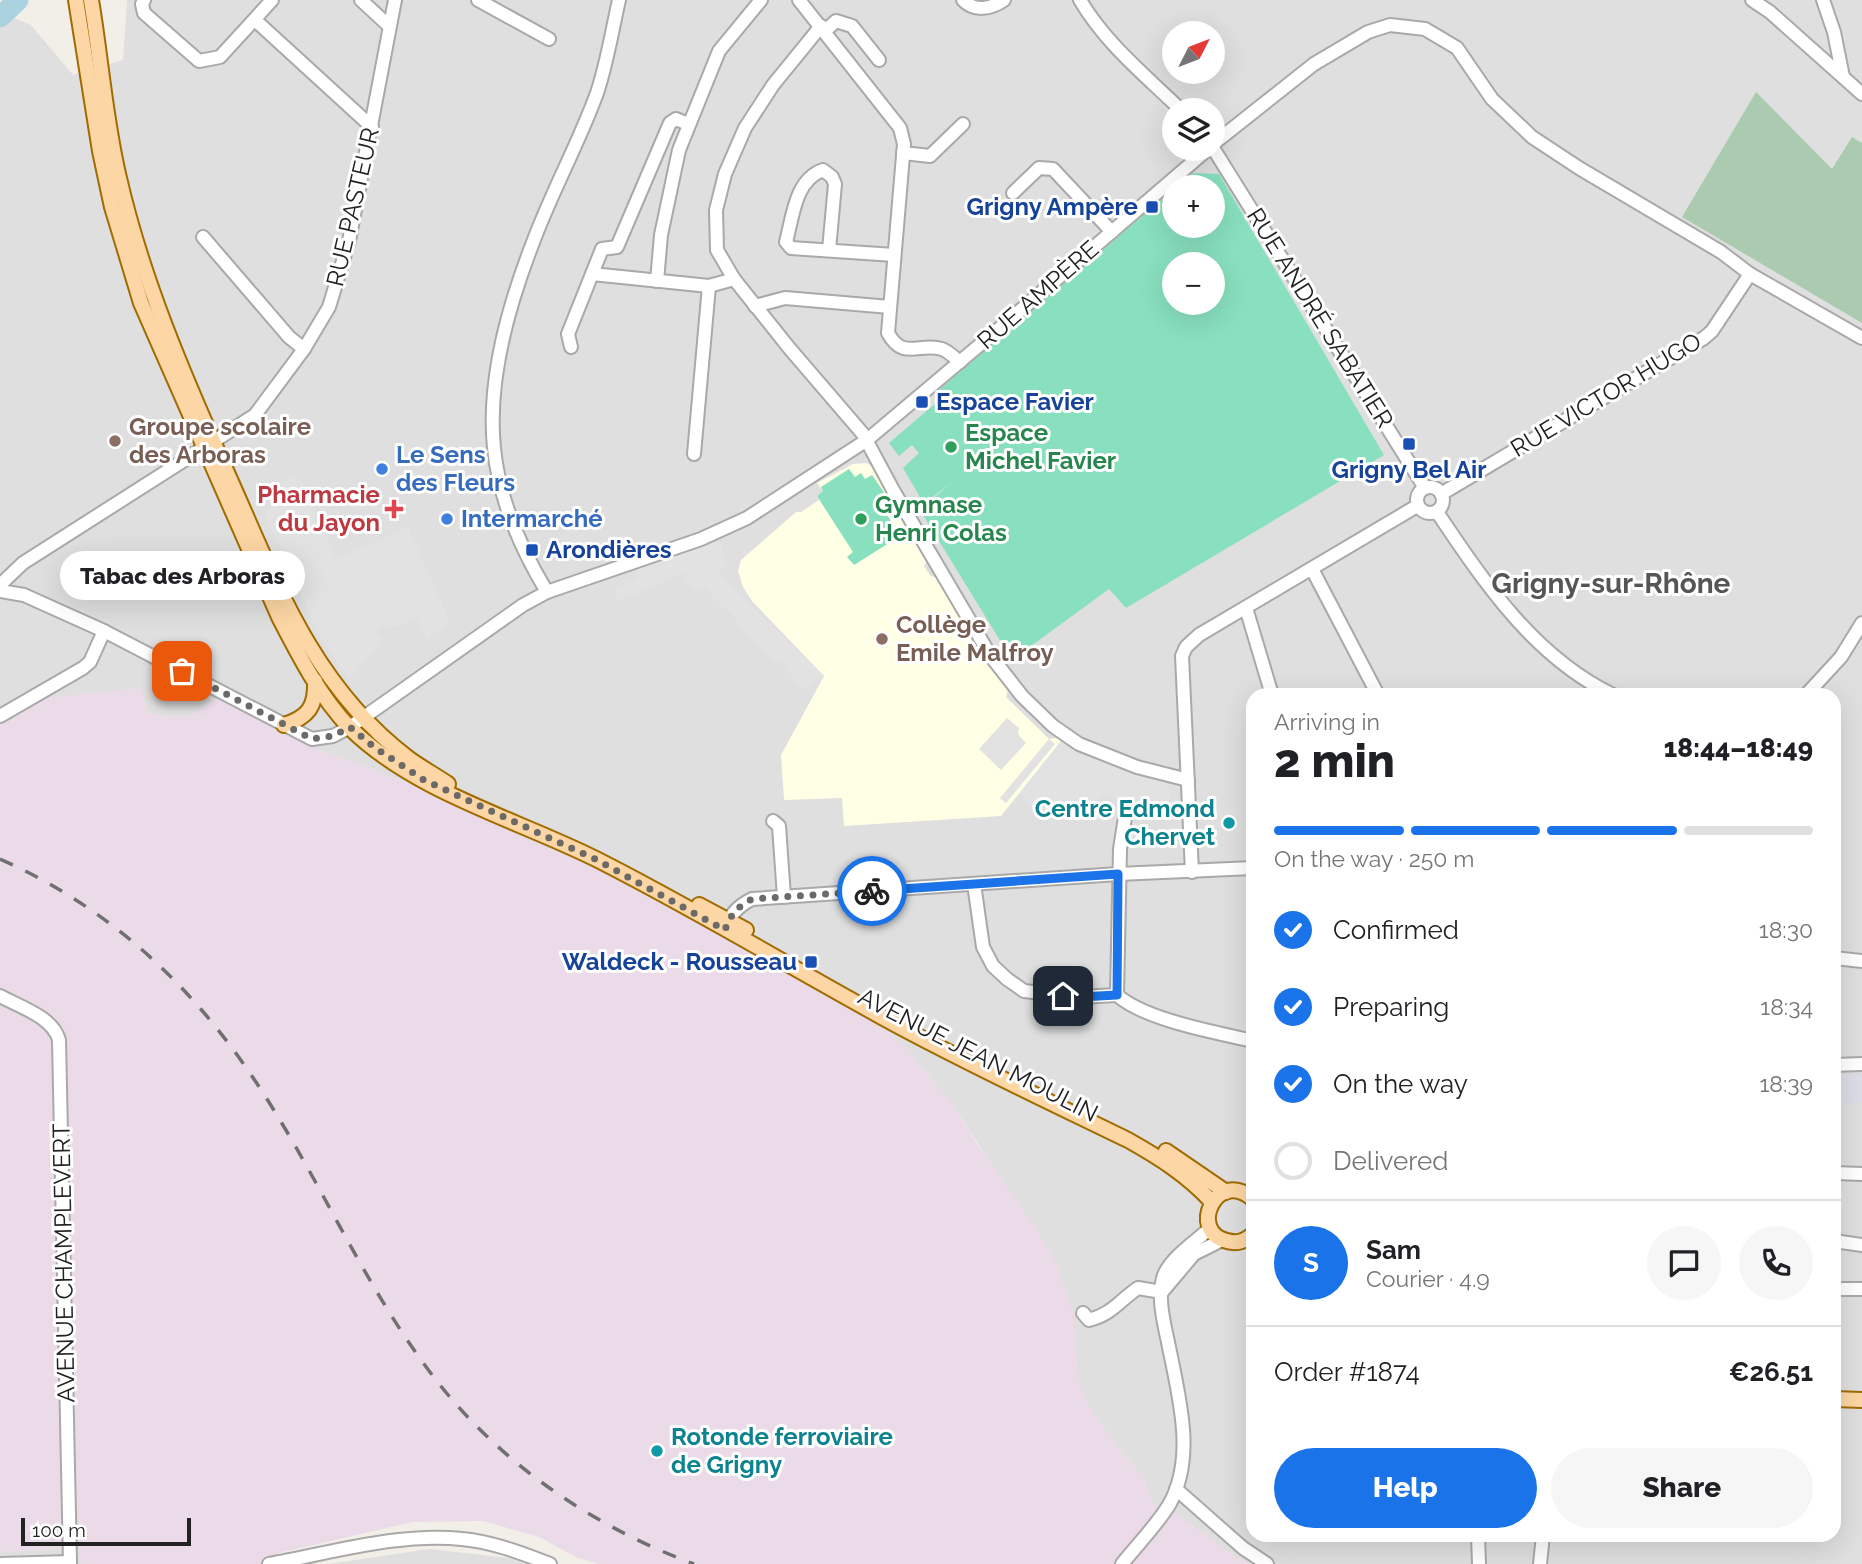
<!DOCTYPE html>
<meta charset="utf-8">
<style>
:root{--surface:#fff;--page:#f6f6f6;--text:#202124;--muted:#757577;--line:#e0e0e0;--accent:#1a73e8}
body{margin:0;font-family:Raleway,sans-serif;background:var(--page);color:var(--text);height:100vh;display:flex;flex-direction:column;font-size:26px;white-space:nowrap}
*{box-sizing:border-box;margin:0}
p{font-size:23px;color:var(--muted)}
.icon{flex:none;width:38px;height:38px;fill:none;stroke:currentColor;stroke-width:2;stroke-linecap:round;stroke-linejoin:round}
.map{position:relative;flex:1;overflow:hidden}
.sheet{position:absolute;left:1246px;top:688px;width:595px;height:854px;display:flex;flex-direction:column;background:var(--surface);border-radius:21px;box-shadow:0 7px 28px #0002}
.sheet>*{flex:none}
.needle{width:46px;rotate:48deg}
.buttons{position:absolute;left:1162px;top:21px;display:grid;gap:14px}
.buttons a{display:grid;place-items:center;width:63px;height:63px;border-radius:50%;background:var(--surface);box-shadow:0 7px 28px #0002;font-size:35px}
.scale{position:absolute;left:21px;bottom:18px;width:170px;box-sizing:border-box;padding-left:7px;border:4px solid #222;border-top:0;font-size:19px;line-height:24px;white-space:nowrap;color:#222;-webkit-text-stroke:5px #fff;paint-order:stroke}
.pin{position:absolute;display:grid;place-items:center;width:60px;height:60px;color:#fff;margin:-30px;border-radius:14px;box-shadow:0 4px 10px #0006}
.courier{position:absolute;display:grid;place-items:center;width:70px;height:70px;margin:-35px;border:5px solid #1a73e8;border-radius:50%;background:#fff;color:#222;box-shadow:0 2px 9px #0007}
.bubble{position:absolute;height:49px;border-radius:24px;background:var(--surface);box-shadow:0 7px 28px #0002;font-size:23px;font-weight:800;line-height:49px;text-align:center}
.overview em{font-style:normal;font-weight:800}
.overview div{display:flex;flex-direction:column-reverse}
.overview{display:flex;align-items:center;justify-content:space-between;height:119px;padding:0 28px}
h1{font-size:46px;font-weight:800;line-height:52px}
.bar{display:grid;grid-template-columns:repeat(4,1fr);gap:10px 7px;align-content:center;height:84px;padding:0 28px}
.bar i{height:9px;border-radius:5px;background:var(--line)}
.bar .current{background:var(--accent)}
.bar p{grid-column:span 4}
.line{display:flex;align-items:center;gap:18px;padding:0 28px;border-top:2px solid var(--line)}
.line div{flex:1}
.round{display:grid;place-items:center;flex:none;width:74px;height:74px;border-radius:37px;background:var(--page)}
ol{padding:0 28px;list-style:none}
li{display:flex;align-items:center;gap:21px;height:77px}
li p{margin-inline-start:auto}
li .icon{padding:7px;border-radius:50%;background:var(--accent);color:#fff;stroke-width:4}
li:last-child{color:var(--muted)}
li i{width:38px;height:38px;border:4px solid var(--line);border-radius:50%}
.primary-button{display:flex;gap:14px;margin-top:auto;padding:14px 28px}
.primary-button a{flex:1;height:80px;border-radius:42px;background:var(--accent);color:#fff;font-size:28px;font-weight:800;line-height:80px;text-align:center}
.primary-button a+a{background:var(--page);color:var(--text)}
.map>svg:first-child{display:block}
</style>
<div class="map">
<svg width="1862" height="1564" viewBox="0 0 1862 1564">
<rect width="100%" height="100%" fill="#f2efe9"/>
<g fill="#e0dfdf" fill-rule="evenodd">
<path d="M127 0H1862V1564H1249L1236 1558 1170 1510 1164 1511 1153 1506 1142 1476 1121 1452 1085 1401 996 1172 952 1104 904 1046 888 1032 550 841 418 787 327 753 219 699 187 718 147 714 141 688 28 701 0 709V12L31 25 73 75 123 60ZM1174 33H1213V72H1174ZM1174 110H1213V149H1174ZM1174 187H1213V226H1174ZM1174 264H1213V303H1174ZM1253 695H1834V1535H1253Z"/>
<polygon points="80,1546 81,1564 0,1564 0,1552"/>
<polygon points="429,1549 509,1558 525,1564 329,1564"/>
</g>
<polygon fill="#ebdbe8" points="141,688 147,714 187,718 219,698 327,753 418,787 609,867 839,999 888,1032 904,1046 952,1104 977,1144 1037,1230 1056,1263 1073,1313 1079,1380 1085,1401 1121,1452 1142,1476 1153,1506 1163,1511 1170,1509 1236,1558 1249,1564 599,1564 578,1558 539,1537 483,1521 413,1522 279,1553 273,1564 81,1564 79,1546 0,1552 0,714 24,700"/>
<polygon fill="#ffffe5" points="866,463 876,469 928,559 924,566 927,571 931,576 939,578 1008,689 1006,697 1049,739 1057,738 1061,741 1001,816 844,826 842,798 784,800 781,755 824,676 752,601 743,587 738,571 741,560 796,512 801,512 819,500 817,496 823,491 817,483 853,464"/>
<polygon fill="#aacbaf" points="1756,92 1832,169 1852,137 1862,143 1862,323 1682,217"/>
<g fill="#88e0be" fill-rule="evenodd">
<path d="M1193 173 1219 174 1384 455 1126 608 1109 589 1012 660 920 510 952 482 924 504 903 468 919 453 912 445 899 456 889 443 944 396 940 389 1174 189V226H1213V187H1176ZM1213 264V303H1174V264Z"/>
<polygon points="849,469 855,477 861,473 865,479 872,475 888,498 880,503 900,536 854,565 847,557 853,552 817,496 823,491 821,487"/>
</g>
<g fill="#e2e2e2">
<polygon points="295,477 302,481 336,559 408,527 450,621 427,640 416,618 400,626 383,625 374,632 384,637 381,644 349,680 318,633 264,512 284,482"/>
<polygon points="719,541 728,566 717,572 824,676 804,689 801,688 782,664 774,659 737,622 732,614 713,598 712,593 705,586 699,592 684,577 688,571 618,601 614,590 638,577 636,569"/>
<polygon points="1007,718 1019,728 1018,734 1026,743 1001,770 979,749"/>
<polygon points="1066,735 1163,774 1171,799 1137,806 1103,795 1092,806 1036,813 1021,792"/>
<polygon points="1049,739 1055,744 1006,803 1000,798"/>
</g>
<polygon fill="#dddde8" points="1862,1073 1862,1102 1838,1106 1837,1074"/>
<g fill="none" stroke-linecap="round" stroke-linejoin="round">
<polyline stroke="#aad3df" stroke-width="21" points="0,17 18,0"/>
<defs>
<g id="minor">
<polyline points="144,0 142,4 144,13 199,61 220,57 272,0"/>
<polyline points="361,0 389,26"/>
<polyline points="478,0 549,39"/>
<path d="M799 0 900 128 904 144 888 333C903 361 920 342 942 349 948 351 955 358 960 362"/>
<path d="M963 0C974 12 991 9 1004 0"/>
<path d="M1080 0C1106 44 1145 75 1181 110"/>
<polyline points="1752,0 1770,12 1862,94"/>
<polyline points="1823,0 1834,32 1843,77"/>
<polyline points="255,20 372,127"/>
<polyline points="821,26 773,85 745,128 725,174 716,210 717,250 734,279 790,349 863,434 893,490 990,655 1022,696 1053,726 1079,744 1137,767 1188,780"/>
<polyline points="825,31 836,21 852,26 879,60"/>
<polyline points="1213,144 1314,64 1368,32 1390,25 1425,29 1457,48 1492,99 1532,137 1579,168 1721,252 1750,274 1862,338"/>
<polyline points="1213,148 1425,488"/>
<polyline points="903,153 930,156 963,124"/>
<polyline points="1013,193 1039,168 1053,169 1112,232"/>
<polyline points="203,237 289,337 304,349"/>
<path d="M829 250 835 184 832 177 823 170C795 180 793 216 786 242L791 248 894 255"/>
<polyline points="592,274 709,286 734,279"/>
<polyline points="657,281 661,235 679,150 719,51 761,0"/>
<polyline points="755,306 785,298 890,307"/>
<polyline points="571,347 568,334 602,249 617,247 670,123 676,119 688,124"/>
<polyline points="694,454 709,286"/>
<circle cx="1430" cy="500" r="13"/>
<polyline points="1441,494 1704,338 1712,331 1750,274"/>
<path d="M1437 512C1484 582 1534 657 1613 695"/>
<polyline points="1312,569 1378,695"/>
<polyline points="0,585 23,563 255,415 304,349 329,307 349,241 395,0"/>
<polyline points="0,591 24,595 104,631 312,739 333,736 350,727 523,605 547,592 701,539 747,518 867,440 1001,327 1208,149"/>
<path d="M547 592C521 549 499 499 494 448 487 381 508 307 532 245 551 193 578 145 597 93 607 63 612 31 619 0"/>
<polyline points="1246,608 1272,695"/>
<polyline points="1806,695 1841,657 1862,623"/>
<polyline points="0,716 83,668 90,662 104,631"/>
<polyline points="773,821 779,826 784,897"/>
<polyline points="1192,872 1182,656 1186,647 1199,635 1417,506"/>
<path d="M974 884 983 947 993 966 1007 979 1024 991 1080 997 1117 995C1145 1020 1215 1032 1253 1041"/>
<path d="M726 927C730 914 740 905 752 899L1118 874 1253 868"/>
<polyline points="1834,958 1862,961"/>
<polyline points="1117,995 1120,849 1126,811"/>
<path d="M0 996C20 1007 53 1017 59 1040L70 1562"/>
<polyline points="1834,1065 1862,1064"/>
<polyline points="1834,1173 1862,1174"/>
<polyline points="1834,1241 1862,1245"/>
<polyline points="1834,1289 1862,1289"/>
<polyline points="1162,1292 1194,1254 1222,1240"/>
<path d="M1083 1313 1089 1320C1112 1314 1119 1301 1138 1288L1162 1292"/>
<polyline points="1176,1489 1243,1548 1267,1564"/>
<polyline points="1478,1535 1479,1564"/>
<polyline points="0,1564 70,1562"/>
<path d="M269 1564C330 1553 401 1532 462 1539 493 1542 521 1553 550 1564"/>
<path d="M1122 1564C1137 1545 1156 1526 1169 1505 1196 1457 1179 1398 1169 1347 1165 1327 1157 1299 1163 1278 1169 1258 1196 1242 1210 1228"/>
<polyline points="1540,1564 1543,1535"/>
</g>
<g id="major">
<path d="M76 0 100 151 112 207 141 303 279 617C298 654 320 697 350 728 415 792 516 819 596 859 693 908 787 965 882 1017 962 1061 1046 1100 1128 1140 1160 1158 1187 1175 1212 1202"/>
<path d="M91 0C101 59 105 120 119 178 142 278 182 372 224 466 273 574 309 683 408 758 420 767 435 775 448 784"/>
<path d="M284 725C309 717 316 706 315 681"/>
<polyline points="699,905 746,930"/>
<polyline points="1166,1151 1226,1192"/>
<path d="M1253 1199C1217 1167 1187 1232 1227 1241 1238 1244 1245 1241 1253 1234"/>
<polyline points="1834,1399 1862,1400"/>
</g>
</defs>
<use href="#minor" stroke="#a9a9a9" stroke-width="16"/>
<use href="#major" stroke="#a06b00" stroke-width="18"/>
<use href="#minor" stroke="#fff" stroke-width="12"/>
<use href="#major" stroke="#fcd6a4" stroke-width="14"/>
<path stroke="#707070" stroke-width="3.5" stroke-dasharray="14 14" stroke-linecap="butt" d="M0 859C121 913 207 1000 275 1112 333 1206 377 1310 449 1396 514 1473 600 1529 694 1564"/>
</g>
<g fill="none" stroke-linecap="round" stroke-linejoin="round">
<path stroke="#6b6a68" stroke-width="7" stroke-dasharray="0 12.6" d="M182 671 312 739 333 736 350 727 374 747 424 780 595 859 725 930C730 915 738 906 752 899L872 891"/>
<polyline stroke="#1a73e8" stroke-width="9" points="872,891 1118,874 1117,995 1080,997 1063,996"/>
</g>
<g fill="#1a4fb4" stroke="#fff" stroke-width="2.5">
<rect x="1145" y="200" width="14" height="14" rx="3.5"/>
<rect x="915" y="395" width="14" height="14" rx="3.5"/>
<rect x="1402" y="437" width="14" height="14" rx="3.5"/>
<rect x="525" y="543" width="14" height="14" rx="3.5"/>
<rect x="804" y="955" width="14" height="14" rx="3.5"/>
</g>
<g fill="#8d6e63" stroke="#fff" stroke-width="2.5">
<circle cx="115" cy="441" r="7"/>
<circle cx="882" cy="639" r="7"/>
</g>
<g fill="#2e9e5b" stroke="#fff" stroke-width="2.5">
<circle cx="951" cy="447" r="7"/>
<circle cx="861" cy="519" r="7"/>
</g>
<g fill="#3f7fe0" stroke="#fff" stroke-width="2.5">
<circle cx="382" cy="469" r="7"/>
<circle cx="447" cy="519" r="7"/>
</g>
<path fill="#e0444e" stroke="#fff" stroke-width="2.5" d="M390.5 498.5h7v7h7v7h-7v7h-7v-7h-7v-7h7z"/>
<g fill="#0f9aa8" stroke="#fff" stroke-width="2.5">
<circle cx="1229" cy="823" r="7"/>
<circle cx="657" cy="1451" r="7"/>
</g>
<g text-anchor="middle" stroke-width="6" stroke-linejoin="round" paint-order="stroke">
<g font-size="24" fill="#222" stroke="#fff">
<text transform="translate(353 207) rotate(-77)" y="8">RUE PASTEUR</text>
<text transform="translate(1038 295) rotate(-41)" y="8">RUE AMPÈRE</text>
<text transform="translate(1320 318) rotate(58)" y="8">RUE ANDRÉ SABATIER</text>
<text transform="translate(1606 395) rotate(-31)" y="8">RUE VICTOR HUGO</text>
<text transform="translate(978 1055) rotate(27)" y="8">AVENUE JEAN MOULIN</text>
<text transform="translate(64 1263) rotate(-91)" y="8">AVENUE CHAMPLEVERT</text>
</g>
<g font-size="24" font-weight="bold" fill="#164399" stroke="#fff" text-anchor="end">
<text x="1138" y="215">Grigny Ampère</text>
<text x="936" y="410" text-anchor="start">Espace Favier</text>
<text x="1409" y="478" text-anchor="middle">Grigny Bel Air</text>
<text x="546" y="558" text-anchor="start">Arondières</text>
<text x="797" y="970">Waldeck - Rousseau</text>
</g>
<g font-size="24" font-weight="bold" fill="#785e54" stroke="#fff" text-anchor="start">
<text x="129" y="435">Groupe scolaire<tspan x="129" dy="28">des Arboras</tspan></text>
<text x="896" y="633">Collège<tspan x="896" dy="28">Emile Malfroy</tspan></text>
</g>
<g font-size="24" font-weight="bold" fill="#27864d" stroke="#fff" text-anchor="start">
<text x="965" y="441">Espace<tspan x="965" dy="28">Michel Favier</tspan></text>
<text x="875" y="513">Gymnase<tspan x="875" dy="28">Henri Colas</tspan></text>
</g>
<g font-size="24" font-weight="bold" fill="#366cbe" stroke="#fff" text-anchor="start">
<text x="396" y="463">Le Sens<tspan x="396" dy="28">des Fleurs</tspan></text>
<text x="461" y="527">Intermarché</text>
</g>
<g font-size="24" font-weight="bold" fill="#be3a42" stroke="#fff" text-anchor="end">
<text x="380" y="503">Pharmacie<tspan x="380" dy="28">du Jayon</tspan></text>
</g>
<g font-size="24" font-weight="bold" fill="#0d838f" stroke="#fff" text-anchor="end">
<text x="1215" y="817">Centre Edmond<tspan x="1215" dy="28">Chervet</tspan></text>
<text x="671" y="1445" text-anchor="start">Rotonde ferroviaire<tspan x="671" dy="28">de Grigny</tspan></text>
</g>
<g font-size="28" font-weight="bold" fill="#555" stroke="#fff">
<text x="1611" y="593">Grigny-sur-Rhône</text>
</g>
</g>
</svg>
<div class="buttons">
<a><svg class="needle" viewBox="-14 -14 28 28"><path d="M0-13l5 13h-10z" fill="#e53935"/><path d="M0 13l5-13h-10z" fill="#757577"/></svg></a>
<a><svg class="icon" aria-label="layers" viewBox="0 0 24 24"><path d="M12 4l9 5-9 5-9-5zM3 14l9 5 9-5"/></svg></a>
<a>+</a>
<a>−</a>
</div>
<div class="scale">100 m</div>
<div class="pin" style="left:182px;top:671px;background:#ea580c"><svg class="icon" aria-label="bag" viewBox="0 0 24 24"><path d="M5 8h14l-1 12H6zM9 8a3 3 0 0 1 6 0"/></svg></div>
<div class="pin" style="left:1063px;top:996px;background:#1f2937"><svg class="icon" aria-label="home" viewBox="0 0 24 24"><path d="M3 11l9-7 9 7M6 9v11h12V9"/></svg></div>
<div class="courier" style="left:872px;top:891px"><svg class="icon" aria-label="bike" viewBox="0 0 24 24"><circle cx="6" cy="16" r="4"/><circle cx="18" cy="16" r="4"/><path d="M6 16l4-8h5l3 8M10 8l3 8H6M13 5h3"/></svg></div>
<div class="bubble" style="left:60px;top:551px;width:245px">Tabac des Arboras</div>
<section class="sheet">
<div class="overview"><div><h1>2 min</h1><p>Arriving in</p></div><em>18:44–18:49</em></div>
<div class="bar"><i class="current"></i><i class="current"></i><i class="current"></i><i></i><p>On the way · 250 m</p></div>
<ol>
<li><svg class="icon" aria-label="check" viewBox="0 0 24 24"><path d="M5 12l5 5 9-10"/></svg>Confirmed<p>18:30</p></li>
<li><svg class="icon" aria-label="check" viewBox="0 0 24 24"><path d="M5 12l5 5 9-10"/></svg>Preparing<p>18:34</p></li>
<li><svg class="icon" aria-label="check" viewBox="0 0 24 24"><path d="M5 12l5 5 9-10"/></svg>On the way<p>18:39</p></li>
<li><i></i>Delivered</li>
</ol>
<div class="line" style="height:126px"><b class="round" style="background:var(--accent);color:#fff">S</b><div><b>Sam</b><p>Courier · 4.9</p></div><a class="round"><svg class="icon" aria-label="chat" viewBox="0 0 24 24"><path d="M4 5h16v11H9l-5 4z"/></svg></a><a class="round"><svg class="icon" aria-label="phone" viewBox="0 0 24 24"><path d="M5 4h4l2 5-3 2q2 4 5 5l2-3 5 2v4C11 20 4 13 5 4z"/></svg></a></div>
<div class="line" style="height:91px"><div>Order #1874</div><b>€26.51</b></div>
<div class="primary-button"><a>Help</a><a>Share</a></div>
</section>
</div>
